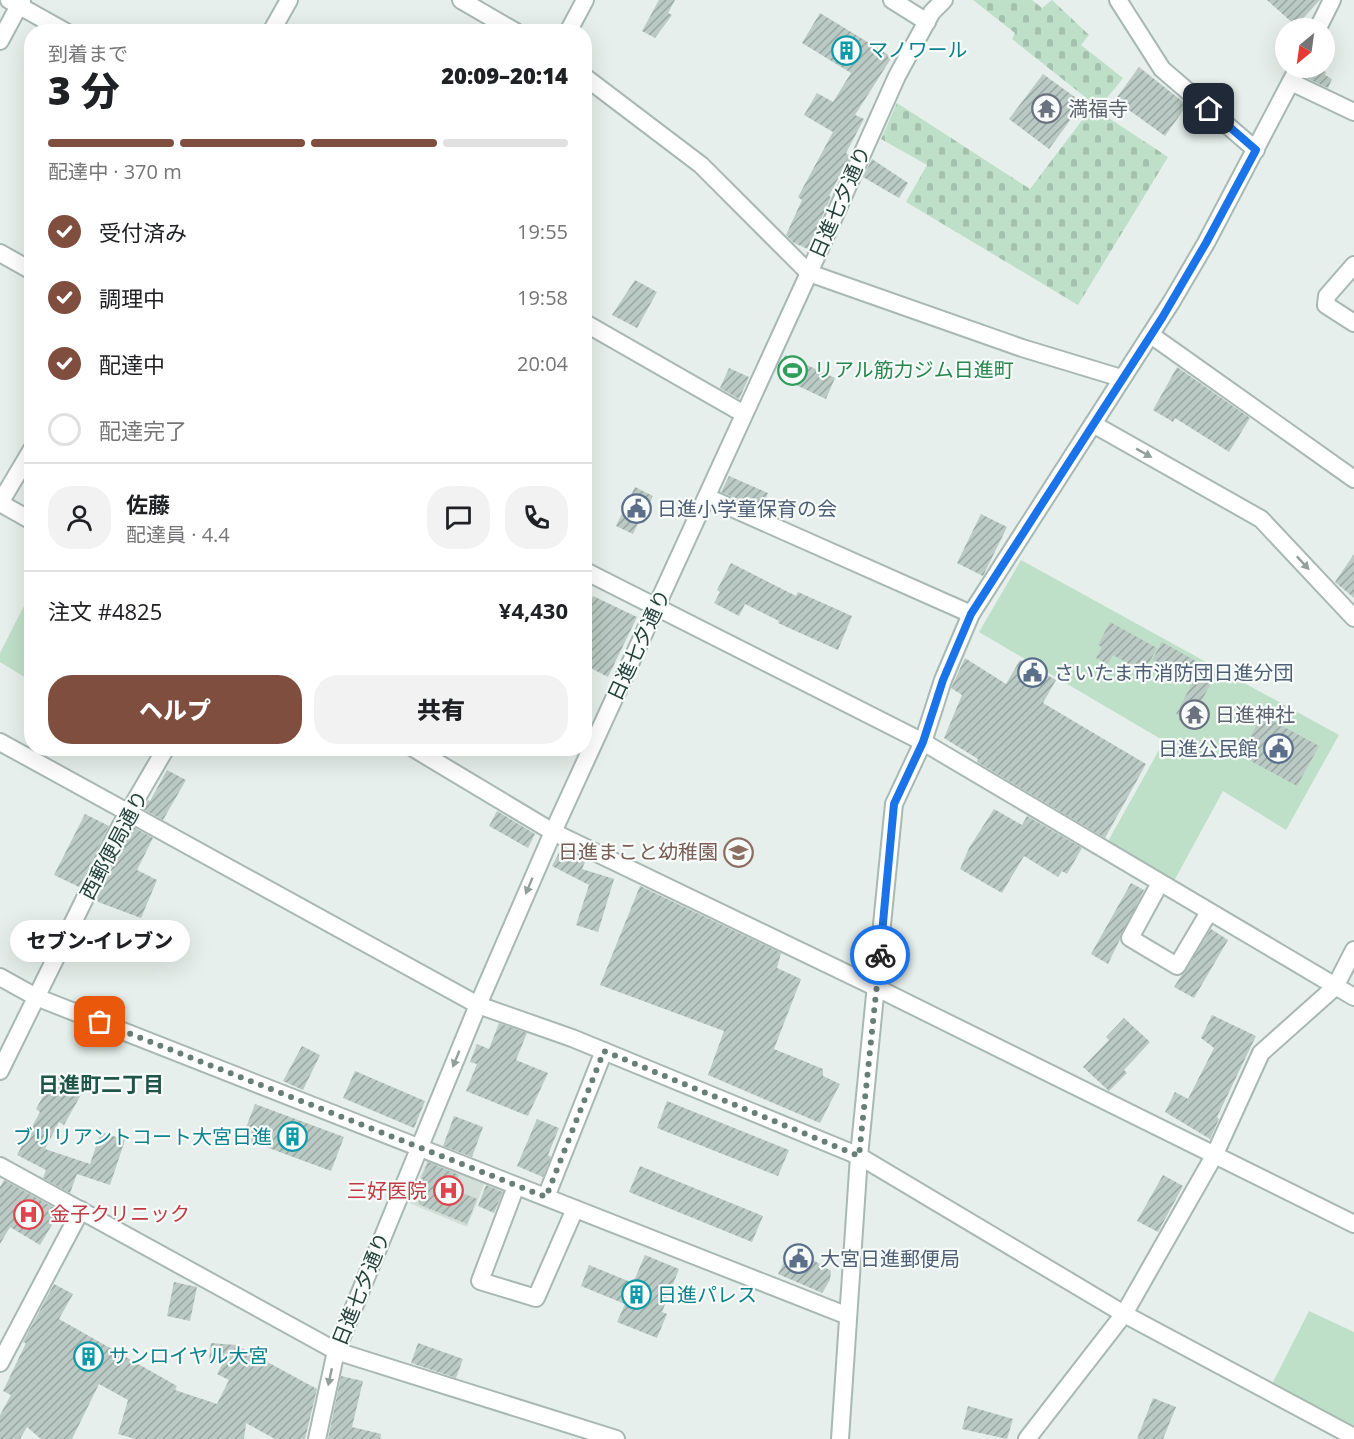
<!DOCTYPE html>
<html lang="ja">
<meta charset="utf-8">
<style>
:root{--surface:#fff;--page:#f2f2f2;--text:#202124;--muted:#757577;--line:#e0e0e0;--accent:#7f4e3f}
body{margin:0;font-family:"Open Sans","Noto Sans JP",sans-serif;background:var(--page);color:var(--text);height:100vh;display:flex;flex-direction:column;font-size:22px;white-space:nowrap}
*{box-sizing:border-box;margin:0}
p{font-size:20px;color:var(--muted)}
.icon{flex:none;width:33px;height:33px;fill:none;stroke:currentColor;stroke-width:2;stroke-linecap:round;stroke-linejoin:round}
.map{position:relative;flex:1;overflow:hidden}
.side{position:absolute;left:24px;top:24px;width:568px;height:732px;display:flex;flex-direction:column;background:var(--surface);border-radius:24px;box-shadow:0 6px 24px #0002}
.side>*{flex:none}
.needle{width:39px;rotate:209deg}
.tools{position:absolute;left:1275px;top:18px;display:grid;gap:12px}
.tools a{display:grid;place-items:center;width:60px;height:60px;border-radius:50%;background:var(--surface);box-shadow:0 6px 24px #0002;font-size:30px}
.pin{position:absolute;display:grid;place-items:center;width:51px;height:51px;color:#fff;margin:-26px;border-radius:12px;box-shadow:0 3px 9px #0006}
.courier{position:absolute;display:grid;place-items:center;width:60px;height:60px;margin:-30px;border:4px solid #1a73e8;border-radius:50%;background:#fff;color:#222;box-shadow:0 2px 8px #0007}
.bubble{position:absolute;height:42px;border-radius:21px;background:var(--surface);box-shadow:0 6px 24px #0002;font-size:20px;font-weight:800;line-height:42px;text-align:center}
.summary em{font-style:normal;font-weight:800}
.summary div{display:flex;flex-direction:column-reverse}
.summary{display:flex;align-items:center;justify-content:space-between;height:102px;padding:0 24px}
h1{font-size:39px;font-weight:800;line-height:45px}
.bar{display:grid;grid-template-columns:repeat(4,1fr);gap:9px 6px;align-content:center;height:72px;padding:0 24px}
.bar i{height:8px;border-radius:4px;background:var(--line)}
.bar .current{background:var(--accent)}
.bar p{grid-column:span 4}
.line{display:flex;align-items:center;gap:15px;padding:0 24px;border-top:2px solid var(--line)}
.line div{flex:1}
.round{display:grid;place-items:center;flex:none;width:63px;height:63px;border-radius:24px;background:var(--page)}
ol{padding:0 24px;list-style:none}
li{display:flex;align-items:center;gap:18px;height:66px}
li p{margin-inline-start:auto}
li .icon{padding:6px;border-radius:50%;background:var(--accent);color:#fff;stroke-width:4}
li:last-child{color:var(--muted)}
li i{width:33px;height:33px;border:3px solid var(--line);border-radius:50%}
.button{display:flex;gap:12px;margin-top:auto;padding:12px 24px}
.button a{flex:1;height:69px;border-radius:24px;background:var(--accent);color:#fff;font-size:24px;font-weight:800;line-height:69px;text-align:center}
.button a+a{background:var(--page);color:var(--text)}
.map>svg:first-child{display:block}
</style>
<div class="map">
<svg width="1354" height="1439" viewBox="0 0 1354 1439">
<defs>
<pattern id="cemetery-stones" width="16" height="16" patternUnits="userSpaceOnUse" patternTransform="scale(1.5)"><rect width="16" height="16" fill="#bfe0c8"/><path d="M2 7V4a2 2 0 0 1 4 0v3zM10 15v-3a2 2 0 0 1 4 0v3z" fill="#a4c1ad"/></pattern>
<pattern id="building-hatch" width="6" height="6" patternUnits="userSpaceOnUse" patternTransform="scale(1.5)"><rect width="6" height="6" fill="#bbcac4"/><path d="M-1 1l2-2M0 6l6-6M5 7l2-2" fill="none" stroke="#98a6a0"/></pattern>
</defs>
<rect width="100%" height="100%" fill="#e6efeb"/>
<polygon fill="#d4dfda" points="428,1158 486,1180 467,1227 409,1203"/>
<g fill="#bfe0c8">
<polygon points="1021,560 1339,735 1286,830 1223,791 1174,881 1107,843 1164,741 979,632"/>
<polygon points="24,606 31,610 31,681 0,662 0,653"/>
<polygon points="1309,1311 1354,1332 1354,1435 1269,1390"/>
</g>
<g fill="url(#cemetery-stones)">
<polygon points="973,0 1032,0 1042,8 1052,0 1089,35 1081,45 1123,78 1099,108 1012,39 1015,33"/>
<polygon points="897,103 1030,189 1092,107 1168,157 1078,305 906,202 927,165 881,139"/>
</g>
<g fill="url(#building-hatch)">
<polygon points="659,0 675,0 668,13 672,15 655,38 642,31"/>
<polygon points="1267,0 1320,0 1296,26"/>
<polygon points="820,13 892,57 855,115 864,119 846,153 850,156 829,196 831,197 808,249 794,243 786,235 802,200 798,197 833,132 804,115 817,93 833,102 851,73 802,43"/>
<polygon points="1139,67 1187,105 1165,136 1115,100"/>
<polygon points="1308,68 1316,68 1326,72 1325,75 1332,79 1328,88 1305,77"/>
<polygon points="1043,74 1083,103 1049,149 1009,119"/>
<polygon points="872,159 908,183 899,198 863,177"/>
<polygon points="635,280 657,292 637,328 612,315"/>
<polygon points="785,355 835,378 826,399 781,378 782,375 777,373"/>
<polygon points="1177,367 1250,418 1229,452 1175,418 1173,422 1153,410"/>
<polygon points="729,368 749,377 739,399 720,388"/>
<polygon points="729,476 768,493 761,509 721,492"/>
<polygon points="635,487 653,496 647,508 650,510 644,523 639,521 633,534 616,526"/>
<polygon points="981,514 1007,527 983,576 957,563"/>
<polygon points="1354,554 1354,598 1335,582"/>
<polygon points="731,563 796,596 798,592 852,616 838,650 778,623 779,621 745,604 739,616 714,603 720,592 717,590"/>
<polygon points="593,596 637,617 608,677 585,665 585,613"/>
<polygon points="1110,622 1157,648 1144,672 1113,655 1108,664 1096,658 1102,647 1098,645"/>
<polygon points="1162,642 1217,673 1199,705 1206,709 1196,730 1179,720 1181,716 1176,714 1193,682 1152,660"/>
<polygon points="965,658 1006,684 1020,660 1056,680 1043,703 1146,764 1105,838 977,762 978,759 944,738 962,695 951,688"/>
<polygon points="1262,715 1319,746 1297,786 1240,755"/>
<polygon points="167,770 186,780 163,820 143,809 148,800 150,801"/>
<polygon points="994,809 1022,825 1027,816 1082,848 1067,874 1062,871 1058,877 1024,856 1002,893 960,869 969,848"/>
<polygon points="497,811 535,834 528,848 489,826"/>
<polygon points="85,814 109,826 79,887 54,875"/>
<polygon points="133,827 153,838 137,870 157,880 141,918 98,902 97,897"/>
<polygon points="561,849 585,862 582,869 614,879 598,932 576,925 589,885 552,866"/>
<polygon points="1131,883 1144,890 1108,964 1091,954"/>
<polygon points="640,886 781,953 777,968 801,979 774,1049 823,1069 823,1076 840,1084 820,1123 708,1075 724,1031 600,985"/>
<polygon points="1211,929 1228,940 1194,998 1174,987"/>
<polygon points="1212,1015 1256,1036 1217,1117 1219,1119 1210,1139 1165,1112 1175,1092 1188,1099 1214,1048 1201,1038"/>
<polygon points="1124,1018 1150,1042 1124,1070 1127,1073 1109,1091 1083,1067 1109,1040 1106,1037"/>
<polygon points="499,1023 527,1033 516,1060 548,1073 528,1116 466,1091 477,1064 470,1062 477,1044 489,1049"/>
<polygon points="302,1046 320,1055 303,1090 283,1081"/>
<polygon points="355,1071 425,1101 414,1128 343,1098"/>
<polygon points="55,1075 83,1091 64,1125 59,1122 45,1149 90,1164 101,1132 125,1140 110,1185 77,1174 70,1193 43,1178 46,1170 17,1155 40,1112 36,1109"/>
<polygon points="667,1101 789,1150 778,1176 657,1128"/>
<polygon points="255,1104 344,1137 331,1171 242,1138"/>
<polygon points="454,1116 483,1127 472,1157 443,1146"/>
<polygon points="537,1119 559,1128 548,1155 551,1157 543,1177 517,1166"/>
<polygon points="428,1162 459,1175 453,1189 477,1199 467,1224 418,1204 422,1194 415,1191"/>
<polygon points="640,1166 763,1216 752,1242 629,1192"/>
<polygon points="1163,1175 1183,1186 1158,1232 1137,1221"/>
<polygon points="4,1180 60,1211 40,1245 10,1227 0,1244 0,1187"/>
<polygon points="486,1185 503,1192 494,1213 478,1206"/>
<polygon points="792,1247 831,1271 830,1280 822,1293 778,1274"/>
<polygon points="645,1255 679,1269 662,1312 667,1314 657,1338 617,1322 625,1304 581,1286 589,1265 633,1283"/>
<polygon points="174,1282 197,1287 190,1321 167,1316"/>
<polygon points="54,1284 73,1294 59,1319 177,1386 175,1390 217,1404 229,1380 217,1374 223,1363 209,1362 211,1343 236,1345 317,1389 305,1439 275,1439 246,1423 244,1439 135,1439 118,1434 128,1400 99,1384 72,1439 41,1439 27,1427 20,1439 0,1439 0,1415 11,1395 3,1391 26,1343 23,1342"/>
<polygon points="418,1343 463,1359 456,1378 411,1363"/>
<polygon points="341,1376 363,1381 352,1427 381,1434 380,1439 328,1439"/>
<polygon points="1153,1398 1176,1407 1163,1439 1137,1439"/>
<polygon points="968,1406 1013,1419 1007,1439 962,1429"/>
</g>
<g fill="none" stroke-linecap="round" stroke-linejoin="round">
<defs>
<g id="minor">
<polyline points="9,0 66,32"/>
<polyline points="461,0 516,32"/>
<polyline points="892,0 927,22"/>
<polyline points="1118,0 1162,69 1256,150"/>
<polyline points="1318,28 1332,0"/>
<polyline points="271,32 289,0"/>
<polyline points="568,32 585,0"/>
<polyline points="0,41 22,0"/>
<polyline points="585,77 701,165 809,273 1022,348 1121,378"/>
<polyline points="1291,82 1354,112"/>
<polyline points="0,253 32,271"/>
<polyline points="1354,265 1327,296 1326,305 1354,323"/>
<polyline points="585,323 744,414"/>
<polyline points="1151,335 1354,479"/>
<polyline points="1093,424 1261,519 1354,618"/>
<polyline points="707,497 971,614"/>
<polyline points="0,503 32,449"/>
<polyline points="0,503 32,521"/>
<polyline points="585,571 923,742 1354,997"/>
<polyline points="0,742 478,1005 572,1038 859,1156 1124,1314 1354,1437"/>
<polyline points="413,748 553,832 877,988 1354,1224"/>
<polyline points="1160,883 1130,938 1177,966 1209,912"/>
<polyline points="0,977 36,997 848,1316"/>
<polyline points="0,1071 120,827 166,748"/>
<polyline points="0,1166 336,1351 616,1439"/>
<polyline points="516,1186 480,1281 536,1298 575,1209"/>
<polyline points="546,1197 604,1051"/>
<polyline points="0,1363 81,1210"/>
<polyline points="317,1439 336,1351 478,1005 553,832 809,273 897,76 932,12 944,0"/>
<polyline points="840,1439 859,1156 894,804 923,742 943,680 971,614 1172,301 1206,243 1298,68"/>
<polyline points="1027,1439 1124,1314 1214,1156 1261,1053 1335,987 1354,950"/>
</g>
</defs>
<use href="#minor" stroke="#a8b8b2" stroke-width="20"/>
<use href="#minor" stroke="#fff" stroke-width="16"/>
</g>
<defs><path id="oneway-solid" d="M-6-.8H1V-3.2L6.5 0L1 3.2V.8H-6Z" transform="scale(1.5)"/></defs>
<g fill="#92a09c">
<use href="#oneway-solid" transform="translate(1144 453) rotate(29)"/>
<use href="#oneway-solid" transform="translate(1303 563) rotate(47)"/>
<use href="#oneway-solid" transform="translate(529 886) rotate(113)"/>
<use href="#oneway-solid" transform="translate(456 1059) rotate(112)"/>
<use href="#oneway-solid" transform="translate(330 1377) rotate(102)"/>
</g>
<g fill="none" stroke-linecap="round" stroke-linejoin="round">
<polyline stroke="#687f78" stroke-width="6" stroke-dasharray="0 10.8" points="100,1022 546,1197 604,1051 859,1156 880,955"/>
<polyline stroke="#1a73e8" stroke-width="8" points="880,955 894,804 923,742 943,680 971,614 1162,318 1206,243 1256,150 1209,109"/>
</g>
<defs>
<symbol id="building-ring" viewBox="-11 -11 22 22"><circle r="9.5" fill="#f7fbf9" stroke="#0f9aa8" stroke-width="1.5"/><path d="M-4-6H4V6H1V3H-1V6H-4ZM-2.5-4.3h1.7v1.8h-1.7ZM.8-4.3h1.7v1.8H.8ZM-2.5-1h1.7V.8h-1.7ZM.8-1h1.7V.8H.8Z" fill="#0f9aa8"/></symbol>
<symbol id="temple-ring" viewBox="-11 -11 22 22"><circle r="9.5" fill="#f7fbf9" stroke="#6b7280" stroke-width="1.5"/><path d="M0-6L5-2H3V0L6.5 2.5H4V6H1.5V3h-3V6H-4V2.5H-6.5L-3 0V-2H-5Z" fill="#6b7280"/></symbol>
<symbol id="stadium-ring" viewBox="-11 -11 22 22"><circle r="9.5" fill="#f7fbf9" stroke="#2e9e5b" stroke-width="1.5"/><path d="M0-5a6.5 5 0 1 0 0 10a6.5 5 0 1 0 0-10ZM-3.5-1.8h7v3.6h-7Z" fill="#2e9e5b"/></symbol>
<symbol id="civic-ring" viewBox="-11 -11 22 22"><circle r="9.5" fill="#f7fbf9" stroke="#5c6f8a" stroke-width="1.5"/><path d="M-.6-6.5H3V-4.5H.6V-3L4-1V1h2V6H-6V1h2V-1L-.6-3ZM-1.2 2.5V6h2.4V2.5Z" fill="#5c6f8a"/></symbol>
<symbol id="school-ring" viewBox="-11 -11 22 22"><circle r="9.5" fill="#f7fbf9" stroke="#8d6e63" stroke-width="1.5"/><path d="M0-5L7-2L0 1L-7-2ZM-4 1L0 2.5L4 1V4Q0 6-4 4Z" fill="#8d6e63"/></symbol>
<symbol id="hospital-ring" viewBox="-11 -11 22 22"><circle r="9.5" fill="#f7fbf9" stroke="#e0444e" stroke-width="1.5"/><path d="M-5-5h3v3.5h4V-5h3V5h-3V1.5h-4V5h-3Z" fill="#e0444e"/></symbol>
</defs>
<g fill-rule="evenodd">
<use href="#building-ring" x="830" y="34" width="33" height="33"/>
<use href="#temple-ring" x="1030" y="92" width="33" height="33"/>
<use href="#stadium-ring" x="776" y="354" width="33" height="33"/>
<use href="#civic-ring" x="620" y="492" width="33" height="33"/>
<use href="#civic-ring" x="1016" y="656" width="33" height="33"/>
<use href="#temple-ring" x="1178" y="698" width="33" height="33"/>
<use href="#civic-ring" x="1262" y="732" width="33" height="33"/>
<use href="#school-ring" x="722" y="836" width="33" height="33"/>
<use href="#building-ring" x="276" y="1120" width="33" height="33"/>
<use href="#hospital-ring" x="432" y="1174" width="33" height="33"/>
<use href="#hospital-ring" x="12" y="1198" width="33" height="33"/>
<use href="#civic-ring" x="782" y="1242" width="33" height="33"/>
<use href="#building-ring" x="620" y="1278" width="33" height="33"/>
<use href="#building-ring" x="72" y="1340" width="33" height="33"/>
</g>
<g text-anchor="middle" stroke-width="4.5" stroke-linejoin="round" paint-order="stroke">
<g font-size="20" fill="#0d838f" stroke="#f7fbf9" text-anchor="start">
<text x="868" y="57">マノワール</text>
<text x="272" y="1144" text-anchor="end">ブリリアントコート大宮日進</text>
<text x="657" y="1302">日進パレス</text>
<text x="109" y="1363">サンロイヤル大宮</text>
</g>
<g font-size="20" fill="#5b616d" stroke="#f7fbf9" text-anchor="start">
<text x="1068" y="116">満福寺</text>
<text x="1215" y="722">日進神社</text>
</g>
<g font-size="20" fill="#24423a" stroke="#f7fbf9">
<text transform="translate(840 202) rotate(-66)" y="7">日進七夕通り</text>
<text transform="translate(639 645) rotate(-65)" y="7">日進七夕通り</text>
<text transform="translate(114 845) rotate(-62)" y="7">西郵便局通り</text>
<text transform="translate(361 1289) rotate(-68)" y="7">日進七夕通り</text>
</g>
<g font-size="20" fill="#27864d" stroke="#f7fbf9" text-anchor="start">
<text x="814" y="377">リアル筋力ジム日進町</text>
</g>
<g font-size="20" fill="#4e5e75" stroke="#f7fbf9" text-anchor="start">
<text x="657" y="516">日進小学童保育の会</text>
<text x="1054" y="680">さいたま市消防団日進分団</text>
<text x="1258" y="756" text-anchor="end">日進公民館</text>
<text x="820" y="1266">大宮日進郵便局</text>
</g>
<g font-size="20" fill="#785e54" stroke="#f7fbf9" text-anchor="end">
<text x="718" y="859">日進まこと幼稚園</text>
</g>
<g font-size="20" fill="#be3a42" stroke="#f7fbf9" text-anchor="end">
<text x="427" y="1198">三好医院</text>
<text x="50" y="1221" text-anchor="start">金子クリニック</text>
</g>
<g font-size="21" font-weight="bold" fill="#1f5548" stroke="#f7fbf9">
<text x="101" y="1092">日進町二丁目</text>
</g>
</g>
</svg>
<div class="tools">
<a><svg class="needle" viewBox="-14 -14 28 28"><path d="M0-13l5 13h-10z" fill="#e53935"/><path d="M0 13l5-13h-10z" fill="#757577"/></svg></a>
</div>
<div class="pin" style="left:100px;top:1022px;background:#ea580c"><svg class="icon" aria-label="bag" viewBox="0 0 24 24"><path d="M5 8h14l-1 12H6zM9 8a3 3 0 0 1 6 0"/></svg></div>
<div class="pin" style="left:1209px;top:109px;background:#1f2937"><svg class="icon" aria-label="home" viewBox="0 0 24 24"><path d="M3 11l9-7 9 7M6 9v11h12V9"/></svg></div>
<div class="courier" style="left:880px;top:955px"><svg class="icon" aria-label="bike" viewBox="0 0 24 24"><circle cx="6" cy="16" r="4"/><circle cx="18" cy="16" r="4"/><path d="M6 16l4-8h5l3 8M10 8l3 8H6M13 5h3"/></svg></div>
<div class="bubble" style="left:10px;top:920px;width:180px">セブン-イレブン</div>
<section class="side">
<div class="summary"><div><h1>3 分</h1><p>到着まで</p></div><em>20:09–20:14</em></div>
<div class="bar"><i class="current"></i><i class="current"></i><i class="current"></i><i></i><p>配達中 · 370 m</p></div>
<ol>
<li><svg class="icon" aria-label="check" viewBox="0 0 24 24"><path d="M5 12l5 5 9-10"/></svg>受付済み<p>19:55</p></li>
<li><svg class="icon" aria-label="check" viewBox="0 0 24 24"><path d="M5 12l5 5 9-10"/></svg>調理中<p>19:58</p></li>
<li><svg class="icon" aria-label="check" viewBox="0 0 24 24"><path d="M5 12l5 5 9-10"/></svg>配達中<p>20:04</p></li>
<li><i></i>配達完了</li>
</ol>
<div class="line" style="height:108px"><a class="round"><svg class="icon" aria-label="person" viewBox="0 0 24 24"><circle cx="12" cy="8" r="4"/><path d="M4 21q1-7 8-7t8 7"/></svg></a><div><b>佐藤</b><p>配達員 · 4.4</p></div><a class="round"><svg class="icon" aria-label="chat" viewBox="0 0 24 24"><path d="M4 5h16v11H9l-5 4z"/></svg></a><a class="round"><svg class="icon" aria-label="phone" viewBox="0 0 24 24"><path d="M5 4h4l2 5-3 2q2 4 5 5l2-3 5 2v4C11 20 4 13 5 4z"/></svg></a></div>
<div class="line" style="height:78px"><div>注文 #4825</div><b>¥4,430</b></div>
<div class="button"><a>ヘルプ</a><a>共有</a></div>
</section>
</div>
